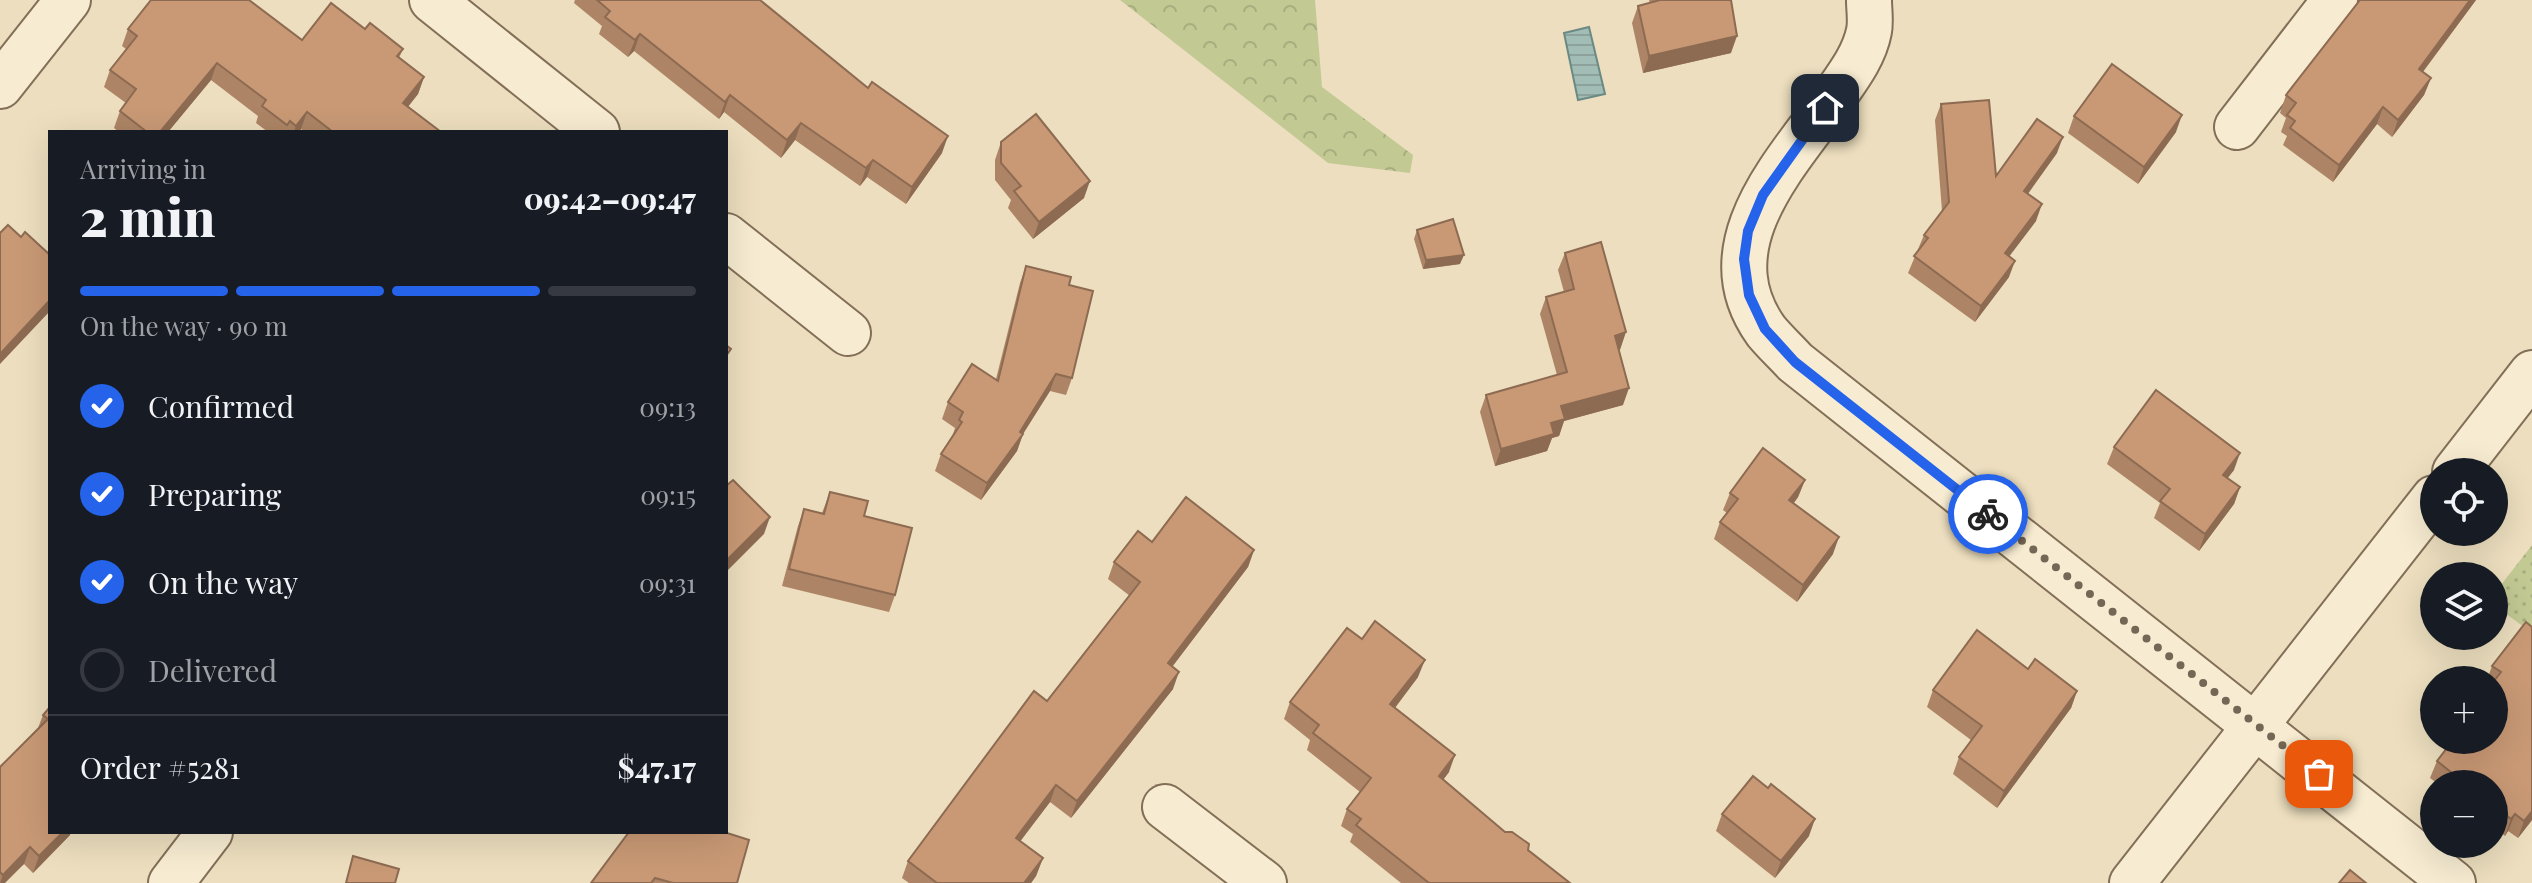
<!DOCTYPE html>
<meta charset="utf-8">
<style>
:root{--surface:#171b24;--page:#242831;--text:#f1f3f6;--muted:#9ea1a6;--line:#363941;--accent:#2563eb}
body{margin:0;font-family:"Playfair Display",serif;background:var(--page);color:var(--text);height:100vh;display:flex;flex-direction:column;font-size:30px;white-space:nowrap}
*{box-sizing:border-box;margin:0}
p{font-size:26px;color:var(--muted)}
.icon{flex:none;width:44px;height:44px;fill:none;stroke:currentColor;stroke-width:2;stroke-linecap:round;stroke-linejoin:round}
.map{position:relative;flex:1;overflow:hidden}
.drawer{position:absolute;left:48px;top:130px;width:680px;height:704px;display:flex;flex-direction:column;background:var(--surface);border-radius:0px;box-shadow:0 8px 32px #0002}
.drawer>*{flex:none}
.buttons{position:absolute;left:2420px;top:458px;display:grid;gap:16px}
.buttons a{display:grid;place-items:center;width:88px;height:88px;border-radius:50%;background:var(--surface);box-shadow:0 8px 32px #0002;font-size:40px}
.pin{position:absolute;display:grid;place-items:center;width:68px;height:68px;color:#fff;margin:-34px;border-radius:16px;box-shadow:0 4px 12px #0006}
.courier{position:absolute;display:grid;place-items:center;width:80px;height:80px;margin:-40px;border:6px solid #2563eb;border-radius:50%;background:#fff;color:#222;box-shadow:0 2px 10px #0007}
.headline em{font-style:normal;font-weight:800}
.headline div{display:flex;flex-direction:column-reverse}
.headline{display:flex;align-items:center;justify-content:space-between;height:136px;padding:0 32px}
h1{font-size:52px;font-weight:800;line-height:60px}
.bar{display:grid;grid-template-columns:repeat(4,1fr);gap:12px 8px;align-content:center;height:96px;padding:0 32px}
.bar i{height:10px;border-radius:6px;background:var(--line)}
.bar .on{background:var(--accent)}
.bar p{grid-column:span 4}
.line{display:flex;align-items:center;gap:20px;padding:0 32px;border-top:2px solid var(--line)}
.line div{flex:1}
ol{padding:0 32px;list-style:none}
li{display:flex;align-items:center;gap:24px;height:88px}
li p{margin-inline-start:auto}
li .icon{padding:8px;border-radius:50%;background:var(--accent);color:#fff;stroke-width:4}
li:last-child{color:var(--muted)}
li i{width:44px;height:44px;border:4px solid var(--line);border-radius:50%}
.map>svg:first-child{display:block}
</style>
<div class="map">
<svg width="2532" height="883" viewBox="0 0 2532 883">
<defs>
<pattern id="green-dots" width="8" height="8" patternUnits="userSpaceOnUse" patternTransform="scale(2)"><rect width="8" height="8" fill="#c2c993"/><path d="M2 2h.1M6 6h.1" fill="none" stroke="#a7ad7e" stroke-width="1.8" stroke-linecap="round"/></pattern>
<pattern id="forest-crowns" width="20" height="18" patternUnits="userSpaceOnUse" patternTransform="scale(2)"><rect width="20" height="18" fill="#c2c993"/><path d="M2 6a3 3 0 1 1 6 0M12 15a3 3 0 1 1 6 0" fill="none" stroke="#a7ad7e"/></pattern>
<pattern id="water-rules" width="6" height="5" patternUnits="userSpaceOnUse" patternTransform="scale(2)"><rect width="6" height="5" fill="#a2bdb5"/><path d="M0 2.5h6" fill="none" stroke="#8ca29b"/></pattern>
</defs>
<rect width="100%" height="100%" fill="#ecdebe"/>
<polygon fill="url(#green-dots)" points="2532,545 2532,633 2494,605 2494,594"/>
<polygon fill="url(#forest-crowns)" points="1120,0 1315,0 1322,87 1413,155 1410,173 1328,163"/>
<polygon fill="url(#water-rules)" stroke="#6a8a83" stroke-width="2" points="1589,27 1605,94 1578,100 1564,33"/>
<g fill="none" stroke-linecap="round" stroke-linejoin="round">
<defs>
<g id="minor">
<polyline points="432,0 597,132"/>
<path d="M1869 0C1869 10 1871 21 1869 31 1864 57 1846 79 1831 101 1784 166 1706 247 1766 331 1775 342 1786 352 1795 362L2453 883"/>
<polyline points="0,86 68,0"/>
<polyline points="2237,127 2335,0"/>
<polyline points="726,236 848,333"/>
<polyline points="2455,472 2532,373"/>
<polyline points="1165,807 1264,883"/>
<polyline points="171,883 210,832"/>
<polyline points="2132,883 2434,498"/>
</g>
</defs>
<use href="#minor" stroke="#836f58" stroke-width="48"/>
<use href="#minor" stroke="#f7ecd1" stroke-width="44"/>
</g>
<g fill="#ad8465">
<polygon points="575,0 760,0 942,153 906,204 867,177 860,186 795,140 781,158 724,112 719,119 634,51 628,57 599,34 602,26 574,3"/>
<polygon points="1649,0 1731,0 1731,53 1643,73 1632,23 1638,6 1650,3"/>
<polygon points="2360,0 2476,0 2423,72 2431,78 2424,95 2392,137 2377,124 2333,182 2283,145 2287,136 2281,132 2286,118 2280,113 2286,95"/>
<polygon points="128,29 302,40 365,29 403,49 399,58 424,77 418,94 408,107 441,132 305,132 301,129 299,132 268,132 256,123 258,116 211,80 168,132 119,132 114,128 120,111 126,103 104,87 110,70 126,49 122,46"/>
<polygon points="1941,104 1996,176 2057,153 2028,194 2036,221 2009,256 2009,277 1975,322 1908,273 1924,235 1942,211 1935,120"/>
<polygon points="2074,116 2176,132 2138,184 2068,133"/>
<polygon points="1001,142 1084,198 1033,239 1008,208 1011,200 995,180 995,160"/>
<polygon points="1417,230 1460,264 1423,269 1414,239"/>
<polygon points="1565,253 1620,350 1619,350 1623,405 1564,421 1559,436 1552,438 1547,451 1495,466 1480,412 1486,395 1557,375 1540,314 1546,297 1564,292 1558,270"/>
<polygon points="1026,266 1069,285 1072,378 1066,395 1050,391 1023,434 1017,451 981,500 935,471 941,454 952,437 955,428 942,419 948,402 996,379 1020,283"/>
<polygon points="2114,447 2234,470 2227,478 2240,487 2234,504 2199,551 2154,518 2160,503 2107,464"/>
<polygon points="1805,480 1798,497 1794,503 1833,554 1797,602 1714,539 1720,522 1727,513 1723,510 1730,493"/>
<polygon points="830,492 864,516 895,595 889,612 782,586 798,526 804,509 822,513"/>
<polygon points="1152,542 1254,550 1248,567 1172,667 1173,689 1071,818 1050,802 1020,841 1043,858 1036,876 1031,883 909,883 902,878 908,861 1047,701 1130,596 1108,579 1114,562"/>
<polygon points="2526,622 2532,820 2518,838 2508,831 2505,836 2494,827 2494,784 2438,784 2430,778 2437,761 2494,740 2494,680 2487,680 2492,666"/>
<polygon points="1362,639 1418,677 1395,708 1449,772 1443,780 1505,832 1570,883 1401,883 1350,842 1353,834 1341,826 1347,809 1360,792 1307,750 1310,740 1284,719 1290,702"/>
<polygon points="1933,690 2077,691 2071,708 1997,808 1953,774 1959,757 1971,740 1927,707"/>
<polygon points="50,707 70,835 33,873 24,864 0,883 0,767 38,728 43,715"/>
<polygon points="1722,814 1809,836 1775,878 1716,831"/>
<polygon points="629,832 737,883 591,883"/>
</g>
<g fill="#8d6b52">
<polygon points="2470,0 2476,0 2412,86 2419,69"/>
<polygon points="640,34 634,51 628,57 635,40"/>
<polygon points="1737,36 1731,53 1643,73 1649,56"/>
<polygon points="217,63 211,80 168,132 160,132"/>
<polygon points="424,77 418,94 397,120 403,103"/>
<polygon points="2431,78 2424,95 2392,137 2398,120"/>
<polygon points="730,95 724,112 719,119 725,102"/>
<polygon points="2383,107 2377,124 2333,182 2339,165"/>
<polygon points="307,112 301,129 299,132 294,132 296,126"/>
<polygon points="2182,115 2176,132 2138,184 2144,167"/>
<polygon points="801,123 795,140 781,158 787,140"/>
<polygon points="948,136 942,153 906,204 912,187"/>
<polygon points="2063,137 2057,153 2018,207 2024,191"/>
<polygon points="873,160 867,177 860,186 866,168"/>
<polygon points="1090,181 1084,198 1033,239 1039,222"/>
<polygon points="2042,204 2036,221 1999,270 2005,253"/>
<polygon points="1464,255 1460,264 1423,269 1426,260"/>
<polygon points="2015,261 2009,277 1975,322 1981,306"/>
<polygon points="50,300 50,311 0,364 0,354"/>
<polygon points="1626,332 1620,350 1608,353 1615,336"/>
<polygon points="1056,374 1050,391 1021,437 1023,434 1017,451 981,500 987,483"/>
<polygon points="1629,388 1623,405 1564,421 1559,436 1552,438 1547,451 1495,466 1501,449 1551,423 1561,406"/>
<polygon points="2240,453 2234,470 2217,492 2223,475"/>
<polygon points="1805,480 1798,497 1783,517 1789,500"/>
<polygon points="2240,487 2234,504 2199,551 2205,534"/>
<polygon points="770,517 764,534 726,572 726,561"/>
<polygon points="1839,537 1833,554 1797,602 1803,585"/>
<polygon points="1254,550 1248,567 1162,680 1168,663"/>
<polygon points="1425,660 1418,677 1384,722 1390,704"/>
<polygon points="1179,672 1173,689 1071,818 1077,801"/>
<polygon points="2077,691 2071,708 1997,808 2004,791"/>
<polygon points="1455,755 1449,772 1433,793 1439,776"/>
<polygon points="1056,785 1050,802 1010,855 1016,838"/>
<polygon points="2532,811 2532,820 2518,838 2524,821"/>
<polygon points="2515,814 2508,831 2505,836 2511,819"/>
<polygon points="1815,819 1809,836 1775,878 1781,861"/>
<polygon points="63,832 71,832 70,835 33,873 39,856"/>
<polygon points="30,847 24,864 5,883 0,883 3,875"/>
<polygon points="1043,858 1036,876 1031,883 1024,883"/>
</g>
<g fill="#c99975" stroke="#8d6b52" stroke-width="2">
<polygon points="151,0 249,0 302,40 331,3 365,29 370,23 403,49 397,56 424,77 403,103 441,132 333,132 307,112 296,126 290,121 287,125 262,106 266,100 217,63 160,132 147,132 120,111 136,89 110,70 137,36 128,29"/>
<polygon points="597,0 760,0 868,88 872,82 948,136 912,187 873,160 866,168 801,123 787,140 730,95 725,102 640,34 635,40 605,17 610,11"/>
<polygon points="1660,0 1731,0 1737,36 1649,56 1638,6"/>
<polygon points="2360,0 2470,0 2419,69 2431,78 2398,120 2383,107 2339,165 2290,128 2295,121 2287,115 2296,103 2286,95"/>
<polygon points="2112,64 2182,115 2144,167 2074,116"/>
<polygon points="1989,100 1996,176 2037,119 2063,137 2024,191 2042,204 2005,253 2015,261 1981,306 1914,256 1928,238 1924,235 1949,202 1941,104"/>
<polygon points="1036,114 1090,181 1039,222 1014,191 1021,186 1001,163 1001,142"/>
<polygon points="1453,219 1464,255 1426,260 1417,230"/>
<polygon points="8,225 21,237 25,232 50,255 50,300 0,354 0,233"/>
<polygon points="1601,242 1626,332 1615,336 1629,388 1561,406 1565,419 1551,423 1554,434 1501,449 1486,395 1567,372 1546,297 1574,289 1565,253"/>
<polygon points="1026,266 1071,277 1069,285 1093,291 1072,378 1056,374 1020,432 1023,434 987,483 941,454 962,422 959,420 963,412 948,402 972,364 998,381"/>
<polygon points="726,345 731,349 726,356"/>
<polygon points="2156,390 2240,453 2223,475 2240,487 2205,534 2160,501 2170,489 2114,447"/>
<polygon points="1763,448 1805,480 1789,500 1839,537 1803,585 1720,522 1738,499 1730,493"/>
<polygon points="733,480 770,517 726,561 726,486"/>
<polygon points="830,492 868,501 864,516 912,528 895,595 789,569 804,509 824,514"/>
<polygon points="1186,497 1254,550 1168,663 1179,672 1077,801 1056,785 1016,838 1043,858 1024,883 937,883 908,861 1034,691 1047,701 1140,582 1114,562 1138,531 1152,542"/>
<polygon points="1375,621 1425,660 1390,704 1455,755 1439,776 1505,832 1512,832 1529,844 1528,850 1570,883 1429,883 1356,825 1361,819 1347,809 1371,778 1313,733 1319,725 1290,702 1347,628 1362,639"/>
<polygon points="2526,622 2532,627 2532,811 2524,821 2515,814 2511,819 2494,805 2494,784 2466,784 2437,761 2453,740 2494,740 2494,681 2501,672 2492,666"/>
<polygon points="1977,630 2028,669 2035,659 2077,691 2004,791 1959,757 1982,726 1933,690"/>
<polygon points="50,707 50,832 63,832 39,856 30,847 3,875 0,872 0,767 48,719 43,715"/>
<polygon points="1753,776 1768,788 1771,784 1815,819 1781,861 1722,814"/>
<polygon points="629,832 724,832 749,840 737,883 673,883 655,878 651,883 591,883"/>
<polygon points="353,856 399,869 395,883 346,883"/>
<polygon points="2350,870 2366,883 2339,883"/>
</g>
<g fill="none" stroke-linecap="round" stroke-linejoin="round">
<polyline stroke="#746755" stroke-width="8" stroke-dasharray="0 14.4" points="1988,514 2319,774"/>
<polyline stroke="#2563eb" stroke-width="10" points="1825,108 1763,195 1748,231 1744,259 1749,295 1765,329 1795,362 1988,514"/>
</g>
</svg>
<div class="buttons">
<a><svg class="icon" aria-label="locate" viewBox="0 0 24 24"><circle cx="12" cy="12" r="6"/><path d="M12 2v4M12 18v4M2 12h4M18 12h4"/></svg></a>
<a><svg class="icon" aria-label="layers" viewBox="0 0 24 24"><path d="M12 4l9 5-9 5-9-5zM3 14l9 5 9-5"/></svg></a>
<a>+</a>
<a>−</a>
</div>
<div class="pin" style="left:2319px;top:774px;background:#ea580c"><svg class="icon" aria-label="bag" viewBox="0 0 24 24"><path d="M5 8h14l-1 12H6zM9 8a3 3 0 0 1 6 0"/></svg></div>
<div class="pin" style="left:1825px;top:108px;background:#1f2937"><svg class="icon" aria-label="home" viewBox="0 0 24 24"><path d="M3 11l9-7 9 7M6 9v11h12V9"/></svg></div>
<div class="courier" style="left:1988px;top:514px"><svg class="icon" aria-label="bike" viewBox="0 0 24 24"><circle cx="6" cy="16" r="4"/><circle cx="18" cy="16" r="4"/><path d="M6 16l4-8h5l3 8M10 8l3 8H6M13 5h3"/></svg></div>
<section class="drawer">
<div class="headline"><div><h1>2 min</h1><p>Arriving in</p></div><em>09:42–09:47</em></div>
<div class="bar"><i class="on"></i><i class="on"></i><i class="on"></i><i></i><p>On the way · 90 m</p></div>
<ol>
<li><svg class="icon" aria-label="check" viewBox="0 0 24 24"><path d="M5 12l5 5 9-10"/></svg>Confirmed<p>09:13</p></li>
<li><svg class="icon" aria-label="check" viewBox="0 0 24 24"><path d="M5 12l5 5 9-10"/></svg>Preparing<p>09:15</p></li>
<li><svg class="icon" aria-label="check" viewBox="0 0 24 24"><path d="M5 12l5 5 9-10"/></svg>On the way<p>09:31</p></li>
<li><i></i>Delivered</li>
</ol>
<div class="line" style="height:104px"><div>Order #5281</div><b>$47.17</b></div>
</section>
</div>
